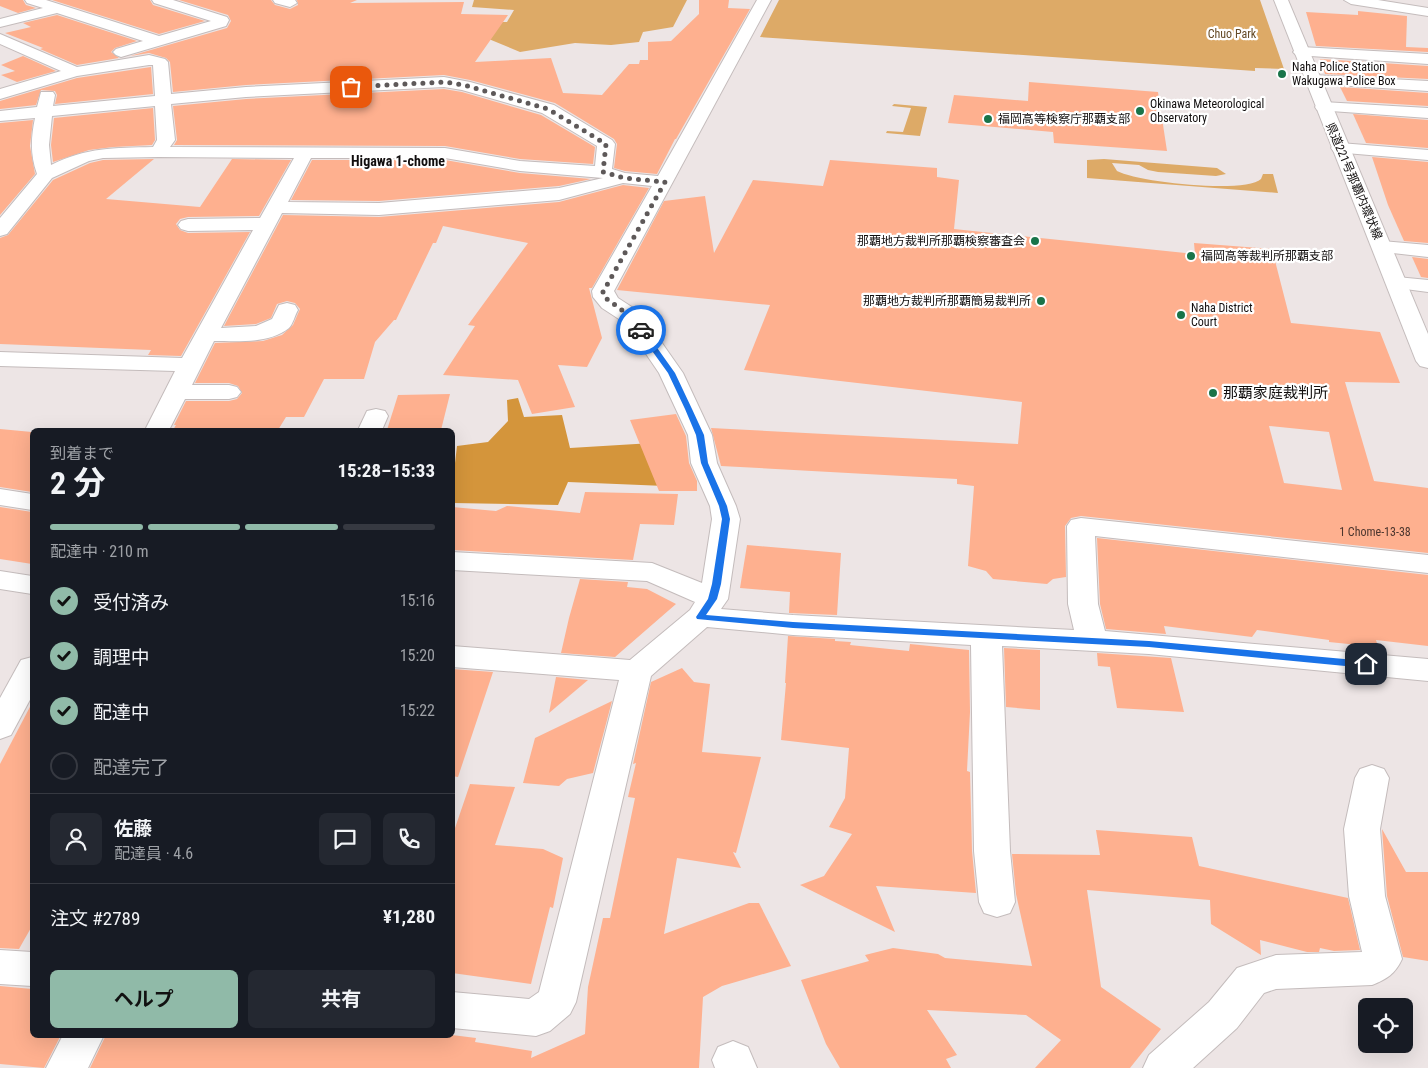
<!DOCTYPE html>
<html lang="ja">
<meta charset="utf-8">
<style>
:root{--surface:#171b24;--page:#242831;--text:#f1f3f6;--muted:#9ea1a6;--line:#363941;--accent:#90baa8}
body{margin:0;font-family:"Roboto Condensed","Noto Sans JP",sans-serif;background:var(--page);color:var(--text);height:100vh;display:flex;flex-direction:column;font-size:19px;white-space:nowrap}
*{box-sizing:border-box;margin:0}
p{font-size:16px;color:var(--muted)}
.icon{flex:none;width:28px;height:28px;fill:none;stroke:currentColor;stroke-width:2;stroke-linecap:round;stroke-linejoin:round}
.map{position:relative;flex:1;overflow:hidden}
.panel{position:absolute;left:30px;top:428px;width:425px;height:610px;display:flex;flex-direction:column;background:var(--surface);border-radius:8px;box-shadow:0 5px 20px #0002}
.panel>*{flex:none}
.fabs{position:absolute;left:1358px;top:998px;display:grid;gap:10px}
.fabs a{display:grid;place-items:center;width:55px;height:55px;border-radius:8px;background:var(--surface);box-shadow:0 5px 20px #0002;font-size:25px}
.pin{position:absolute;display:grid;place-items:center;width:42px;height:42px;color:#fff;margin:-21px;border-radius:10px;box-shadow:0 2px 8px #0006}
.courier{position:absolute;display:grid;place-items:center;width:50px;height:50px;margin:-25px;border:4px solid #1a73e8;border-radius:50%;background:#fff;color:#222;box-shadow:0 1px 6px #0007}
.headline em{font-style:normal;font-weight:700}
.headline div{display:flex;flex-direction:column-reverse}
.headline{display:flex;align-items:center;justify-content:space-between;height:85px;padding:0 20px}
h1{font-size:32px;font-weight:700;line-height:38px}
.bar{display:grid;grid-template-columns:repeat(4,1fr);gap:8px 5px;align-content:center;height:60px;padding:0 20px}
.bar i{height:6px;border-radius:4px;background:var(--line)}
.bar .active{background:var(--accent)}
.bar p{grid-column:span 4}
.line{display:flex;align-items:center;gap:12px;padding:0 20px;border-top:1px solid var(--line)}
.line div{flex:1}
.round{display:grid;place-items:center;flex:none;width:52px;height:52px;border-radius:8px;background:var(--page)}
ol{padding:0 20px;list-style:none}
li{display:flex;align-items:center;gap:15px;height:55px}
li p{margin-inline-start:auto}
li .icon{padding:5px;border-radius:50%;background:var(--accent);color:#111;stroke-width:4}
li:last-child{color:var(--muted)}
li i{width:28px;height:28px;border:2px solid var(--line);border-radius:50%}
.button{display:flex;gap:10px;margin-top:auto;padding:10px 20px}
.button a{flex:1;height:58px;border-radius:8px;background:var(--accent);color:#111;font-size:20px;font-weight:700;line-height:58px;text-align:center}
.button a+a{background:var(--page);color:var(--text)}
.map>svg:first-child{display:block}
</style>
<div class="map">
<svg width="1428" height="1068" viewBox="0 0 1428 1068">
<rect width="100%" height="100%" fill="#ede5e5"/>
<g fill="#ddaa67">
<polygon points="474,0 687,0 673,27 643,32 639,42 611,45 575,43 520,52 479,35 491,22 507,22 514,10 472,7"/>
<polygon points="779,0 1260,0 1284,69 1255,68 1255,71 760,37"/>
<polygon points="894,104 927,107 920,136 886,133 887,131 903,132 911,108 892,106"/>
<path d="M1104 159 1217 168 1226 174 1216 176 1158 172 1148 170 1139 165 1112 163 1117 171C1137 182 1245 194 1261 179L1263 174H1273L1278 193 1087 178V160Z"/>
</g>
<polygon fill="#d4953b" points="518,398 524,417 562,415 570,448 669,442 665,486 568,482 558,505 453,503 453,480 457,446 488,442 508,421 507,400"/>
<g fill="#feb08f" fill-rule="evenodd">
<polygon points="0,0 23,0 26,5 36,8 18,13 0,6"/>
<polygon points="52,0 150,0 153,5 205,21 159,34"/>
<polygon points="179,0 271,0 275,5 290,9 298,5 297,0 357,0 350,3 464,2 461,14 508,15 475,62 551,58 563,93 602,95 629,64 639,64 640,60 648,60 648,42 671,41 699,14 699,0 729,0 728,8 750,9 676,139 675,139 657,174 625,171 614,168 617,144 614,139 555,103 470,80 444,75 246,85 173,92 170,62 166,58 149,53 130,56 227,28 231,21 228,15"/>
<polygon points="1358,11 1407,16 1406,47 1428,48 1428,52 1316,46 1306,12 1358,15"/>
<polygon points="57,15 137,41 115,48 111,52 119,58 77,65 40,49 43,48 5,33 31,27 23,23"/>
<polygon points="23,56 56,71 17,82 1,75 15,71 1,65"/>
<polygon points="1320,59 1428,66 1428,79 1325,74"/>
<polygon points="151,67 153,94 55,104 57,95 55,91 41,90 36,105 0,109 0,101 77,78"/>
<polygon points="1029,82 1158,92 1167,151 1054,143 1053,132 948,123 954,95 1028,101"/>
<polygon points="1340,87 1428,93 1428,106 1347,101"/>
<polygon points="444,89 462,92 541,115 595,147 593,164 520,159 445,146 174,145 177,140 173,106 246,99"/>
<polygon points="153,108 155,140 152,145 113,147 89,150 53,162 51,145 54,118"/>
<polygon points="1353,114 1428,120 1428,148 1366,143"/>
<polygon points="33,120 30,146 35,174 0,215 0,123"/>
<polygon points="1372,157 1428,162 1428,243 1404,241 1388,205"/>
<polygon points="154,159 106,199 200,207 232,159 291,160 259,216 188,217 180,219 176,224 180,230 188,233 250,232 181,356 148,355 151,350 0,344 0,238 8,235 53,180 90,163 103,160"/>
<polygon points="312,160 445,160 520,173 591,179 559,186 379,201 291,200"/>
<path d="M830 160 937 168V177L959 180 954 229 1195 254 1194 243 1272 249 1291 323 1380 332 1400 383 1345 382 1374 481 1428 488V553L1081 516 1071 518 1065 526 1066 577 1053 579 1047 584 993 579 986 571 968 566 974 486 957 484V479L721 466 711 428 1018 444 1022 402 744 370 770 305 617 290 664 201 705 196 714 253 753 180 823 186ZM1269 426 1329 432 1342 490 1284 483Z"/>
<polygon points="623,185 649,188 592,288 589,288 602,338 587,367 558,365 575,407 532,414 518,380 443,375 475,326 468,325 528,243 443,226 436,243 433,243 396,320 394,320 375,342 364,379 324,379 304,417 286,417 278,430 173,430 176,425 174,425 186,401 229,401 237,399 242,393 238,386 229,383 195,383 215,343 263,341 282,335 293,325 300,309 295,303 287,301 277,304 271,318 256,324 224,326 283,215 379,217 559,202"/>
<polygon points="1412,257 1428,259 1428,278 1421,277"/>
<polygon points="450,394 441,430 387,430 398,395"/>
<polygon points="676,414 686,436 689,463 697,481 697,491 659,491 630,420"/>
<polygon points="0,429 32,432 32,492 0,487"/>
<polygon points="585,492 678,494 674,525 640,524 633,560 452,550 452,507 496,511 507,506 580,513"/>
<polygon points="0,507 32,512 32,564 0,559"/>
<polygon points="1097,538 1428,575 1428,646 1376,640 1378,647 1329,642 1329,640 1257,630 1252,637 1164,626 1166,634 1106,629 1100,604"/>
<polygon points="747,545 841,553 837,615 789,613 790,592 740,588"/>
<polygon points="580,579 628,582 627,587 647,589 676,604 615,657 561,653 569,618"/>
<polygon points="788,636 835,639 835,641 851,642 850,645 909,651 910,644 969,650 970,712 967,771 970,772 972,851 976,893 876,886 895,932 800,885 824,876 852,834 829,827 845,798 849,748 781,740 786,683 785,683"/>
<polygon points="1004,648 1040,650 1040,710 1006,707"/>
<polygon points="1097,653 1171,658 1184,712 1117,708 1110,667 1098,666"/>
<polygon points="682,668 694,682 710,684 702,752 761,757 736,853 733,852 741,868 677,858 664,934 749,903 759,903 791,966 722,986 703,997 699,1068 90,1068 106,1035 452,1035 476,1038 475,1042 532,1051 531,1058 585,1034 588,987 603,918 610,918 635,798 628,797 636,763 633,764 651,682"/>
<polygon points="452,669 493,672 458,777 452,776"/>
<polygon points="556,677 588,680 549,713"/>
<polygon points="612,701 593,773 567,779 559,786 523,783 535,738"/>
<polygon points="32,703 32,926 19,949 0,948 0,764"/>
<polygon points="470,784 515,787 495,845 543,849 563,858 553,908 550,907 531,984 452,973 452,837"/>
<polygon points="1382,829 1406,872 1428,872 1428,961 1403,957 1387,896"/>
<polygon points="1096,830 1192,837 1199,866 1348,898 1360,950 1334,951 1320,948 1319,952 1307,952 1260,940 1261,955 1211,924 1210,900 1087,890 1101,987 1161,1029 1130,1068 1035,1068 1061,1040 1026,1015 927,1010 957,1055 946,1059 951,1068 840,1068 826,1044 801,980 869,961 865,955 893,948 938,954 945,958 1032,966 1016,894 1012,854 1100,855"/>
<polygon points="0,986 32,989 32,1035 61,1035 44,1068 0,1064"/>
</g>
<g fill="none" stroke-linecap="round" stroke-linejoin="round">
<defs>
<g id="minor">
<polygon points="25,0 46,0 159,36 211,21 154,3 152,0 173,0 227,17 229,20 226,26 121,57 116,55 113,52 116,49 143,41 57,13 0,27 0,19 43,8 27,3"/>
<polygon points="273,0 295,0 297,3 290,7 275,3"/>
<path d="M757 0H771L614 291 618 298 641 313 683 373 712 435 717 463 736 506 740 519 728 599 721 609 793 615 1074 630 1068 604 1067 526 1071 520 1081 518 1428 555V573L1095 536 1098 604 1105 631 1428 659V681L1149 654 1002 646 1010 851 1015 902 1010 913 997 917 984 913 979 902 974 851 971 645 793 635 707 627 651 676 576 1002 570 1014 550 1031 536 1036 452 1028V992L529 999 539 992 619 680 452 667V646L630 660 690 610 695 602 647 581 452 570V552L652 563 702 583 712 519 710 506 691 463 688 435 659 373 625 323 602 308 593 297 592 291 652 186 623 183 559 200 379 215 282 213 221 328 256 326 272 319 279 305 287 303 295 305 298 310C295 315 293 324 289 328 269 344 238 341 214 341L192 385H229L237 387 241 392 237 397 229 399H185L169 430H145L175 371 0 366V352L182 358 253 230 188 231 181 229 178 225 181 221 188 219 260 218 294 158 158 157 103 158 89 161 52 178 7 234 0 236V218L37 174C30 155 31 137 35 118L0 121V111L37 107 41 92H53L55 95 53 106 155 96 153 65H149L77 76 0 99V89L61 71 0 44V34L77 67 149 55 165 59 168 62 171 94 246 87 444 77 470 82 554 105 612 140 615 144 612 169 625 173 658 176ZM444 87 462 90 542 113 597 146 595 166 520 161 445 148 170 147 175 140 171 104 246 97ZM155 106 157 140 153 147C113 148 88 147 51 165L49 145 52 116ZM311 158H445L520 171 603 178 559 188 379 203 288 202Z"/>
<polygon points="1344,0 1378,0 1428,8 1428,16 1351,4"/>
<polygon points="1301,47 1428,54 1428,64 1296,55 1293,52 1296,49"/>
<polygon points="1312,75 1428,81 1428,91 1306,83 1304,80 1306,77"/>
<polygon points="1323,102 1428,108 1428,118 1317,110 1315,107 1317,104"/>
<polygon points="1340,143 1428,150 1428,160 1334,152 1331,148 1334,144"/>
<polygon points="1382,241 1428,245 1428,257 1375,251 1372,247 1375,243"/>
<polygon points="1397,277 1428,280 1428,292 1390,287 1386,283 1390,279"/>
<polygon points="376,409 385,411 388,416 382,430 358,430 367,411"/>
<polygon points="0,489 32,494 32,510 0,505"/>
<polygon points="0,571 32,576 32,594 0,589"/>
<polygon points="32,657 32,696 11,735 0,739 0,698 21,660"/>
<path d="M1372 765 1384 769 1389 778 1380 829 1385 896 1402 959C1395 974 1387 979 1372 985L1276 989 1264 993 1237 1028 1193 1068H1143L1149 1055 1209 1002 1237 968 1276 955 1362 952 1349 896 1344 829 1355 778 1360 769Z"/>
<polygon points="0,950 32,952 32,986 0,984"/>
<polygon points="63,1035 104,1035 88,1068 46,1068"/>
<polygon points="733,1041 748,1047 757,1068 715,1068 712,1060 718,1047"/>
</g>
<polygon id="major" points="1274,0 1288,0 1428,334 1428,368 1420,366 1416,361"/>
</defs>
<use href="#minor" stroke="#c4bcbc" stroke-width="2"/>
<use href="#major" stroke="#c4bcbc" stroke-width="2"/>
<use href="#minor" fill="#fff" fill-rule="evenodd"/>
<use href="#major" fill="#fff" fill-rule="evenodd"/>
</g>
<polygon fill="#1a73e8" points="638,328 643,328 675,373 692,409 704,435 708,463 727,506 730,519 721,584 717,599 706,615 793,622 1149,641 1366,661 1371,664 1366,668 1149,647 793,628 697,619 696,617 708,599 712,584 722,519 719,506 701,463 696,435 685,409 668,373 637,330"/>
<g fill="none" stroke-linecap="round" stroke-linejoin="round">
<polyline stroke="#5e5959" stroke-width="5" stroke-dasharray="0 9" points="351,87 444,82 464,85 548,109 606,144 603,172 624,178 665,182 603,292 604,297 633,318 641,330"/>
</g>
<g fill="#197449" stroke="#fff" stroke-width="2">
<circle cx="1282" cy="74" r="5"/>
<circle cx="1140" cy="111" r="5"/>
<circle cx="988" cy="119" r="5"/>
<circle cx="1035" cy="241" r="5"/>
<circle cx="1191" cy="256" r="5"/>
<circle cx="1041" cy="301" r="5"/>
<circle cx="1181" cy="315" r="5"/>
<circle cx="1213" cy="393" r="5"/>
</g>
<g text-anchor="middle" stroke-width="4.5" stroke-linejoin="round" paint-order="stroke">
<g font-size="12" fill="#664b27" stroke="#fff">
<text x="1232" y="38">Chuo Park</text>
</g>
<g font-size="12" fill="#110e0e" stroke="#fff" text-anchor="start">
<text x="1292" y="71">Naha Police Station<tspan x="1292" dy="14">Wakugawa Police Box</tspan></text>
<text x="1150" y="108">Okinawa Meteorological<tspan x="1150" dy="14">Observatory</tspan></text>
<text x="998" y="123">福岡高等検察庁那覇支部</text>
<text x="1025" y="245" text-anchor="end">那覇地方裁判所那覇検察審査会</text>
<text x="1201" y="260">福岡高等裁判所那覇支部</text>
<text x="1031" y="305" text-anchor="end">那覇地方裁判所那覇簡易裁判所</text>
<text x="1191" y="312">Naha District<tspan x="1191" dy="14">Court</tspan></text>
</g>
<g font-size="12" fill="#110e0e" stroke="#fff">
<text transform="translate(1354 181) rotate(67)" y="4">県道221号那覇内環状線</text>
</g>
<g font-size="12" fill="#4c362e">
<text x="1375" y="536">1 Chome-13-38</text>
</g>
<g font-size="14" font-weight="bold" fill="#110e0e" stroke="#fff">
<text x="398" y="166">Higawa 1-chome</text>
</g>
<g font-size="15" fill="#110e0e" stroke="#fff" text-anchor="start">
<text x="1223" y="398">那覇家庭裁判所</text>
</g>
</g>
</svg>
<div class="fabs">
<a><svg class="icon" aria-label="locate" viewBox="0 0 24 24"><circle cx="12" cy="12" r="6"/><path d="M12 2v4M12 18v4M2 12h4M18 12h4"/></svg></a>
</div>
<div class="pin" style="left:351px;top:87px;background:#ea580c"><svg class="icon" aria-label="bag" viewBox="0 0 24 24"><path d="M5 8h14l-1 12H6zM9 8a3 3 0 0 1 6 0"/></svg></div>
<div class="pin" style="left:1366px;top:664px;background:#1f2937"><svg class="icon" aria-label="home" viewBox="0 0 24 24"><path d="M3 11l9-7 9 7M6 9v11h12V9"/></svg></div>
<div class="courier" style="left:641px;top:330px"><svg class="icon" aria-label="car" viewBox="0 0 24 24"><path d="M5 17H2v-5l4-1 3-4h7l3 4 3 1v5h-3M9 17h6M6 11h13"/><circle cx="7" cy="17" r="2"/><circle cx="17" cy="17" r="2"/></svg></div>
<section class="panel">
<div class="headline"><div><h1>2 分</h1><p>到着まで</p></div><em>15:28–15:33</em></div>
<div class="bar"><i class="active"></i><i class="active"></i><i class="active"></i><i></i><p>配達中 · 210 m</p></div>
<ol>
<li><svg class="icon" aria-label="check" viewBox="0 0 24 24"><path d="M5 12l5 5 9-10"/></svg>受付済み<p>15:16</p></li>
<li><svg class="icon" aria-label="check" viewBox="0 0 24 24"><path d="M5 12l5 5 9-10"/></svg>調理中<p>15:20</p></li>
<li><svg class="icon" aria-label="check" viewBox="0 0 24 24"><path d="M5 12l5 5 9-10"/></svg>配達中<p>15:22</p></li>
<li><i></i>配達完了</li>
</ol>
<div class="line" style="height:90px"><a class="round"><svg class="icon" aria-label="person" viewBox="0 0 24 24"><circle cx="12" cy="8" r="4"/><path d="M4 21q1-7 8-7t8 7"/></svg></a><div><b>佐藤</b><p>配達員 · 4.6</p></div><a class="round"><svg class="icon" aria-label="chat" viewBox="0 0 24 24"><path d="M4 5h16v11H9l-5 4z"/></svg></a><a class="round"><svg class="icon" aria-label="phone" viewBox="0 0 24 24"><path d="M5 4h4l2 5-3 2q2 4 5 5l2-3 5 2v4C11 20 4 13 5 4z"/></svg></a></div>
<div class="line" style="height:65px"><div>注文 #2789</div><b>¥1,280</b></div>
<div class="button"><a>ヘルプ</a><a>共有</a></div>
</section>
</div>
